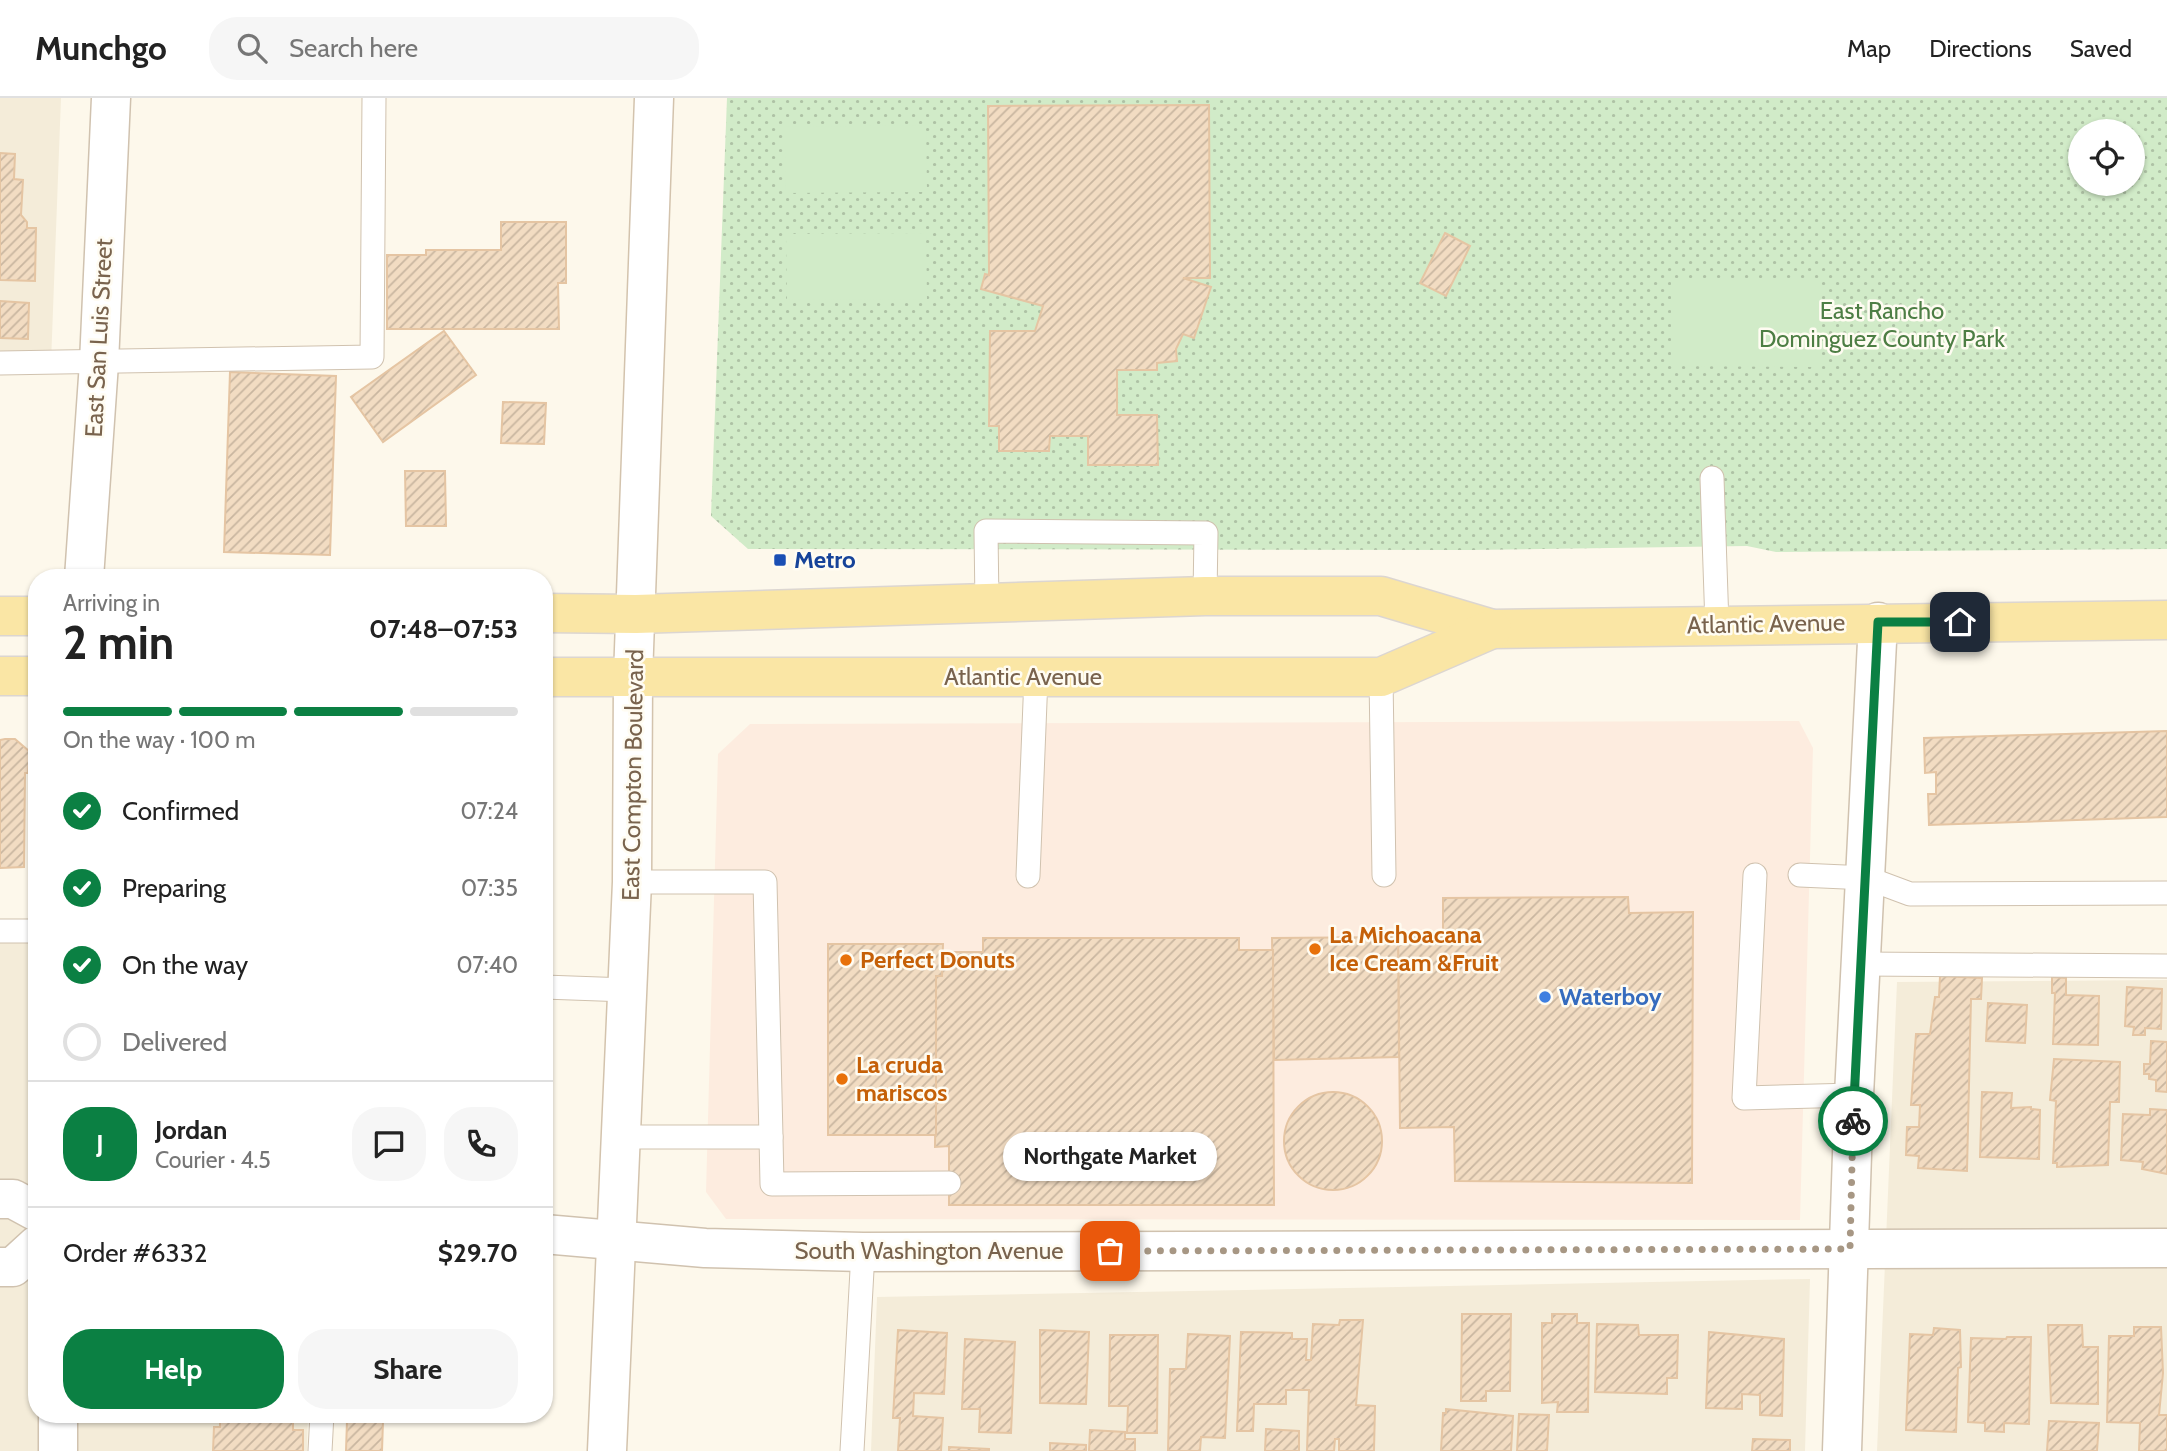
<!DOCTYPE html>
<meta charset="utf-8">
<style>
:root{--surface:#fff;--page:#f6f6f6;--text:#222;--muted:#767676;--line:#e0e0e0;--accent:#0b8043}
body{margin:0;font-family:Cabin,sans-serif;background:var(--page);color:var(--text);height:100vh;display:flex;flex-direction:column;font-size:26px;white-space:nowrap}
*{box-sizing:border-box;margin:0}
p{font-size:23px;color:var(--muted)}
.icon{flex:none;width:38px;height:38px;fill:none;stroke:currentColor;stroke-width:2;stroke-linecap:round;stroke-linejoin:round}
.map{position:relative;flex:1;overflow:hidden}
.side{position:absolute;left:28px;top:471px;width:525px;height:854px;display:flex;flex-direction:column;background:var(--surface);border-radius:28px;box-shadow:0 2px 5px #0004}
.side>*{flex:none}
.tools{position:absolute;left:2068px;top:21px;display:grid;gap:14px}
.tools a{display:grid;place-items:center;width:77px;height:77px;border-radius:50%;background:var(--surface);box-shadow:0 2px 5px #0004;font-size:35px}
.pin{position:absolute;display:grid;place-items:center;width:60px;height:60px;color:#fff;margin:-30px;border-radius:14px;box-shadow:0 4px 10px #0006}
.courier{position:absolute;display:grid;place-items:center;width:70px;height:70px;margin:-35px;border:5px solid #0b8043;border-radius:50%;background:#fff;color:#222;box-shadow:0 2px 9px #0007}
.bubble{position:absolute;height:49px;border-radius:24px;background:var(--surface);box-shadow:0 2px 5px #0004;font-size:23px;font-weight:700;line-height:49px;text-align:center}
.head em{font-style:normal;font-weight:700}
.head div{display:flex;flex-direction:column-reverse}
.head{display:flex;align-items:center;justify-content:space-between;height:119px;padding:0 35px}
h1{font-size:46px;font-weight:700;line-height:52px}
.bar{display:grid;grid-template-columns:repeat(4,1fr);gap:10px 7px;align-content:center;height:84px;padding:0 35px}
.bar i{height:9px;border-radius:5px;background:var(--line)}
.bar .on{background:var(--accent)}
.bar p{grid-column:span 4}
.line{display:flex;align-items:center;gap:18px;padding:0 35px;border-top:2px solid var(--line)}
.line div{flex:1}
.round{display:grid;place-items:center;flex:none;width:74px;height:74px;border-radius:28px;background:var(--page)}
ol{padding:0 35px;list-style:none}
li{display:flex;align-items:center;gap:21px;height:77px}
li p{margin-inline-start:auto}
li .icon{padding:7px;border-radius:50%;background:var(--accent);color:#fff;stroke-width:4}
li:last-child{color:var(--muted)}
li i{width:38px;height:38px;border:4px solid var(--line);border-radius:50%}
.button{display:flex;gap:14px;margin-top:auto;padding:14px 35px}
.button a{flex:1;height:80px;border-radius:28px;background:var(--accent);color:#fff;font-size:28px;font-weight:700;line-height:80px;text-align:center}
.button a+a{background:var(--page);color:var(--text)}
header{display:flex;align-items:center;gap:42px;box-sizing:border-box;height:98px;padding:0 35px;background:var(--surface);border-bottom:2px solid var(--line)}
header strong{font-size:33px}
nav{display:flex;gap:38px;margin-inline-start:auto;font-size:24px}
.search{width:490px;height:63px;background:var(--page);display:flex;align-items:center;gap:18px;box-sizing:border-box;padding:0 24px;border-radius:28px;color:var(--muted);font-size:26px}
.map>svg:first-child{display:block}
</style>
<header>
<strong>Munchgo</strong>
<div class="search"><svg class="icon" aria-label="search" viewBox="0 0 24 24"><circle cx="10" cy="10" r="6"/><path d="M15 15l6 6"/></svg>Search here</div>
<nav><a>Map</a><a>Directions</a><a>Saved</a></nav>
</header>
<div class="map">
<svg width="2167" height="1353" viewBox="0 0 2167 1353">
<defs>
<pattern id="grass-dots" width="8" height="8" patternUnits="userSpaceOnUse" patternTransform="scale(1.75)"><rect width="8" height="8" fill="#d1ebc8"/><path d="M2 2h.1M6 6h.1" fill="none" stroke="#aec2a5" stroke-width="1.8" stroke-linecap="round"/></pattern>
<pattern id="building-hatch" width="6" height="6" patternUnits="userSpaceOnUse" patternTransform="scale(1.75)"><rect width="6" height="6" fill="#f2dcc2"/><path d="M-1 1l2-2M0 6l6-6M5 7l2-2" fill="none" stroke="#c9b6a0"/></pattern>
</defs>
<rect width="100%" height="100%" fill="#fdf8eb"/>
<g fill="#f4ecd9">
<polygon points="0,0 61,0 51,265 0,264"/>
<polygon points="0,842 37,842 37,1316 308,1316 307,1353 0,1353"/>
<polygon points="2167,882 2167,1353 1877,1353 1897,884"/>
<polygon points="1810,1181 1805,1353 871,1353 877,1199"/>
</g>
<polygon fill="#fdecdf" points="1799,623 1813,650 1800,1122 726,1121 706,1094 718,656 750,626"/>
<path fill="url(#grass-dots)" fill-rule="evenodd" d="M727 0H2167V451L1776 454 1747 448 1471 452 748 451 711 418ZM2081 33H2133V86H2081Z"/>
<g fill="#d1ebc8">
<polygon points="926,27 927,94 786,95 785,29"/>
<polygon points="926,135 927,201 787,202 786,136"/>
<polygon points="1671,182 1820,182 1820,269 1671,268"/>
</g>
<g fill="url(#building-hatch)" stroke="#e5c5a3" stroke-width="2">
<polygon points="1209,7 1210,180 1183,180 1211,189 1194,240 1183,236 1176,251 1177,263 1157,265 1157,272 1117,272 1117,317 1157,317 1158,367 1088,367 1088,338 1050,338 1049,353 999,353 999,328 989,328 990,233 1035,233 1043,208 981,191 985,176 989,177 988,8"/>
<polygon points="0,55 15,56 14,81 23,82 21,117 27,124 27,130 36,130 35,183 0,182"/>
<polygon points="501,124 566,124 566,185 558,185 559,231 387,231 387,157 426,157 426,152 501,152"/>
<polygon points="1445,135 1470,148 1446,198 1420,185"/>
<polygon points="0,203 29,205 28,241 0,240"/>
<polygon points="444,233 476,277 383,344 351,299"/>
<polygon points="230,274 336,278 330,457 224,454"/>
<polygon points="503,304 546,305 544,346 501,345"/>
<polygon points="405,373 445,373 446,428 406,428"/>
<polygon points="2167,633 2167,719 1929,727 1928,696 1936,696 1936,674 1925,675 1924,640"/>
<polygon points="5,641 15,641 30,654 28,675 25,675 24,769 0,770 0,642"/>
<polygon points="1628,799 1629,815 1693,814 1692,1085 1455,1083 1454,1029 1400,1030 1398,839 1443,839 1443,800"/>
<polygon points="1398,839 1399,959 1274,962 1272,840"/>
<polygon points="983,840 1239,840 1239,852 1273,852 1274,1107 949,1107 949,1048 935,1049 936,878 942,878 942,854 983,854"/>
<polygon points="828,846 943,846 942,878 936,878 936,1037 828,1037"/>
<polygon points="1940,878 1982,880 1981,901 1971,901 1967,1073 1918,1070 1919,1058 1906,1057 1907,1029 1919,1029 1920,1007 1911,1007 1916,936 1930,936 1935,899 1939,899"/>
<polygon points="2052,879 2066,880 2066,897 2099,898 2098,947 2053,946 2055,895 2052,895"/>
<polygon points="2127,889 2162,891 2161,931 2145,930 2145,937 2133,937 2134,929 2125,928"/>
<polygon points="1988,905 2027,907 2025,945 1986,943"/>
<polygon points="2151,943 2167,944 2167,994 2156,993 2156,982 2149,981 2149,976 2144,976 2144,966 2150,966"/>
<polygon points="2054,961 2120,964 2119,1004 2110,1004 2108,1067 2057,1069 2057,1065 2053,1065 2056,1003 2050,1002"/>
<circle cx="1333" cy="1043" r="49"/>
<polygon points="1982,994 2012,995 2011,1010 2031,1009 2031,1011 2040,1012 2039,1061 1980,1059"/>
<polygon points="2150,1011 2167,1012 2167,1076 2142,1071 2143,1064 2121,1062 2123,1016 2150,1017"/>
<polygon points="1462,1216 1511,1216 1510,1293 1486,1293 1486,1303 1461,1303"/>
<polygon points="1552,1216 1577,1216 1577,1225 1589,1225 1588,1314 1557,1314 1558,1304 1542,1305 1542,1225 1552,1225"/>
<polygon points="1340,1222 1363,1222 1356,1307 1375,1308 1374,1353 1339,1353 1339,1341 1335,1341 1334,1353 1307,1353 1309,1292 1286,1292 1286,1306 1254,1306 1253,1333 1237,1333 1241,1234 1292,1235 1292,1241 1307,1241 1306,1262 1311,1262 1313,1226 1339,1227"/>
<polygon points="1597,1226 1638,1227 1639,1237 1678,1237 1677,1280 1667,1280 1667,1296 1595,1294"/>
<polygon points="2048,1227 2082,1227 2083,1249 2098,1249 2098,1306 2051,1305"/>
<polygon points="2134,1229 2161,1229 2163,1275 2159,1317 2167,1317 2167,1353 2139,1353 2140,1325 2107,1324 2109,1238 2134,1238"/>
<polygon points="1934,1230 1960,1232 1961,1269 1958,1270 1956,1334 1906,1332 1910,1236 1933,1237"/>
<polygon points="898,1232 947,1235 944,1296 914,1295 913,1318 943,1320 941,1353 898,1353 900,1320 893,1320"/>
<polygon points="1040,1232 1089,1234 1086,1306 1040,1305"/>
<polygon points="1709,1234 1784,1241 1782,1318 1760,1317 1760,1297 1742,1296 1742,1311 1706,1310"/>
<polygon points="1188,1236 1230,1238 1225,1340 1201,1339 1200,1353 1168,1353 1170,1271 1186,1271"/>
<polygon points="1110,1237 1158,1237 1157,1335 1127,1335 1128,1308 1109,1308"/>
<polygon points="2007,1239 2031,1239 2029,1326 2004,1325 2004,1334 1985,1333 1985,1325 1968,1324 1971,1240 2006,1241"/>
<polygon points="965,1241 1015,1244 1011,1335 979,1334 980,1311 962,1311"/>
<polygon points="1446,1311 1513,1318 1511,1353 1441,1353 1443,1315 1446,1315"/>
<polygon points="146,1316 212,1316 212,1322 146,1323"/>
<polygon points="220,1316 293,1316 293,1332 303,1332 303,1353 213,1353 214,1329 220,1329"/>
<polygon points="1519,1316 1549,1317 1547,1353 1517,1353"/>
<polygon points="347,1323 383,1323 382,1353 346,1353"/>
<polygon points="2049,1323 2099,1325 2097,1353 2047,1353"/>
<polygon points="1266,1331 1299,1333 1299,1353 1265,1353"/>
<polygon points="1090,1332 1125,1334 1125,1341 1135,1341 1135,1353 1089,1353"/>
<polygon points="1753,1341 1790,1342 1790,1353 1752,1353"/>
<polygon points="1050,1345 1086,1347 1086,1353 1050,1353"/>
<polygon points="949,1349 989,1351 989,1353 949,1353"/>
</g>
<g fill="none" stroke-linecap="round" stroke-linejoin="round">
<defs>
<g id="service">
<polyline points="0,265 372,259 374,0"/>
<polyline points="1712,380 1717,527"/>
<polyline points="987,507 986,433 1206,435 1205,498"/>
<polyline points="1381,579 1384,777"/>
<polyline points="1755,777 1744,1000 1854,997"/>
<polyline points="1800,777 1867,780 1910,796 2167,795"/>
<polyline points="1028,778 1036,579"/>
<polyline points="0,833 37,833"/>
<polyline points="1861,866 2167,868"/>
<polyline points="544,889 627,892"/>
<polyline points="620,1039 771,1039 765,784 632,784"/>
<polyline points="771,1039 772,1086 949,1085"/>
<polyline points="320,1353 322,1316"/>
<polyline points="852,1353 863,1154"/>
</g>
<g id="minor">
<polyline points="84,480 99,265 111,0"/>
<polyline points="0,1101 13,1101 37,1114"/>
<polyline points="544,1136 705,1150 863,1154 2167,1150"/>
<polyline points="0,1169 13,1169 37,1147"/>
<polyline points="58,1353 58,1316"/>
<polyline points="1842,1353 1854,997 1878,524"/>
</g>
<polyline id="secondary" points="607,1353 632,784 633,579 654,0"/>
<g id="primary">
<polyline points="544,515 636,516 1205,498 1381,498 1492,531 2167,522"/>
<polyline points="0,518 37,518"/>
<polyline points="0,578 37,578"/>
<polyline points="544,579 1381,579 1492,531"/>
</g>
</defs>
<use href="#service" stroke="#d0c2af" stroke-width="25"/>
<use href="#minor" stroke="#d0c2af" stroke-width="41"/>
<use href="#secondary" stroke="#d3c3ad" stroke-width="41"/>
<use href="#primary" stroke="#dcd6d1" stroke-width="41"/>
<use href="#service" stroke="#fff" stroke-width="23"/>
<use href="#minor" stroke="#fff" stroke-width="38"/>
<use href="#secondary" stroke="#fff" stroke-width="38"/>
<use href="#primary" stroke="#fae6a5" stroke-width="38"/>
</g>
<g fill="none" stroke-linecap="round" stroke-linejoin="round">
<polyline stroke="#a79784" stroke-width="7" stroke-dasharray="0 12.6" points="1110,1153 1850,1151 1853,1023"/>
<polyline stroke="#0b8043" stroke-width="9" points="1853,1023 1878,524 1960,524"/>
</g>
<rect fill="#1a4fb4" stroke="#fffcf2" stroke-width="2.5" x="773" y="455" width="14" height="14" rx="3.5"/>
<g fill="#e8710a" stroke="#fffcf2" stroke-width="2.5">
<circle cx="1315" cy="851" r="7"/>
<circle cx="846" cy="862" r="7"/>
<circle cx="842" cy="981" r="7"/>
</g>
<circle fill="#3f7fe0" stroke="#fffcf2" stroke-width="2.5" cx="1545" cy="899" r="7"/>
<g text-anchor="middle" stroke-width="5" stroke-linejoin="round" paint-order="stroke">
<g font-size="24" fill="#4d7e44" stroke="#fffcf2">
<text x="1882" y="221">East Rancho<tspan x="1882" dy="28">Dominguez County Park</tspan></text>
</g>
<g font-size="24" fill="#79634d" stroke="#fffcf2">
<text transform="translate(99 240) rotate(-87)" y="8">East San Luis Street</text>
<text transform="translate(1766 526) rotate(-1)" y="8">Atlantic Avenue</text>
<text x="1023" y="587">Atlantic Avenue</text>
<text transform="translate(633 677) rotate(-89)" y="8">East Compton Boulevard</text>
<text x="929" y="1161">South Washington Avenue</text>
</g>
<g font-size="24" font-weight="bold" fill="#164399" stroke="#fffcf2" text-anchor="start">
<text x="794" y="470">Metro</text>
</g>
<g font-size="24" font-weight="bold" fill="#c56008" stroke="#fffcf2" text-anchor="start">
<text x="1329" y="845">La Michoacana<tspan x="1329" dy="28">Ice Cream &amp;Fruit</tspan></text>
<text x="860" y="870">Perfect Donuts</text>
<text x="856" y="975">La cruda<tspan x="856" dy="28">mariscos</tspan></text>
</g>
<g font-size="24" font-weight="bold" fill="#366cbe" stroke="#fffcf2" text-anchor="start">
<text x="1559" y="907">Waterboy</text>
</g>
</g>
</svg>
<div class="tools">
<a><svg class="icon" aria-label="locate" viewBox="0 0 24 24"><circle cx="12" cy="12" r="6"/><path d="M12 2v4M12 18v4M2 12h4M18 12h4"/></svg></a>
</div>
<div class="pin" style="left:1110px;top:1153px;background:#ea580c"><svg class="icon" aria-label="bag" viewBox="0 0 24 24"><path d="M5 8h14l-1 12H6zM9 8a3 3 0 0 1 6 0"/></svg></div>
<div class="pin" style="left:1960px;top:524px;background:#1f2937"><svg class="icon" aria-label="home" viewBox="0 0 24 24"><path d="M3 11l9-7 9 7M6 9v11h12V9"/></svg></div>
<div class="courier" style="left:1853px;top:1023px"><svg class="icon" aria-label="bike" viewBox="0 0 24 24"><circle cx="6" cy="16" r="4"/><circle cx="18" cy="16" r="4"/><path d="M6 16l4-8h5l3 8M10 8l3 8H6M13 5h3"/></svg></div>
<div class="bubble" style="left:1003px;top:1034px;width:214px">Northgate Market</div>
<section class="side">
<div class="head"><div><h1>2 min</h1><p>Arriving in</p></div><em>07:48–07:53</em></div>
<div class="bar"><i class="on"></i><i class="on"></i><i class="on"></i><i></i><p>On the way · 100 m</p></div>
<ol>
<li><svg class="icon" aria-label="check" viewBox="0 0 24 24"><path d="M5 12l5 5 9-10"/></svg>Confirmed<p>07:24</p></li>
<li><svg class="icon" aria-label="check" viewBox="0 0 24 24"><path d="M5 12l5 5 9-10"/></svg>Preparing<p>07:35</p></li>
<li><svg class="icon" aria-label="check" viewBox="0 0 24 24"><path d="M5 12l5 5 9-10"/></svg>On the way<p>07:40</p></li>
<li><i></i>Delivered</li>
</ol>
<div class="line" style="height:126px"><b class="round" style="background:var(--accent);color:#fff">J</b><div><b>Jordan</b><p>Courier · 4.5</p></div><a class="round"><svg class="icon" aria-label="chat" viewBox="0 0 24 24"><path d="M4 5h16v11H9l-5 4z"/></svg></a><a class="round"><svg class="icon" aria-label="phone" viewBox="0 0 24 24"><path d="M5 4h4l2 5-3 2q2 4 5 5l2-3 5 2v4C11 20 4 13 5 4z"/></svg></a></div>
<div class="line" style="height:91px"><div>Order #6332</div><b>$29.70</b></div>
<div class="button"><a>Help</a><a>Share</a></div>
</section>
</div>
